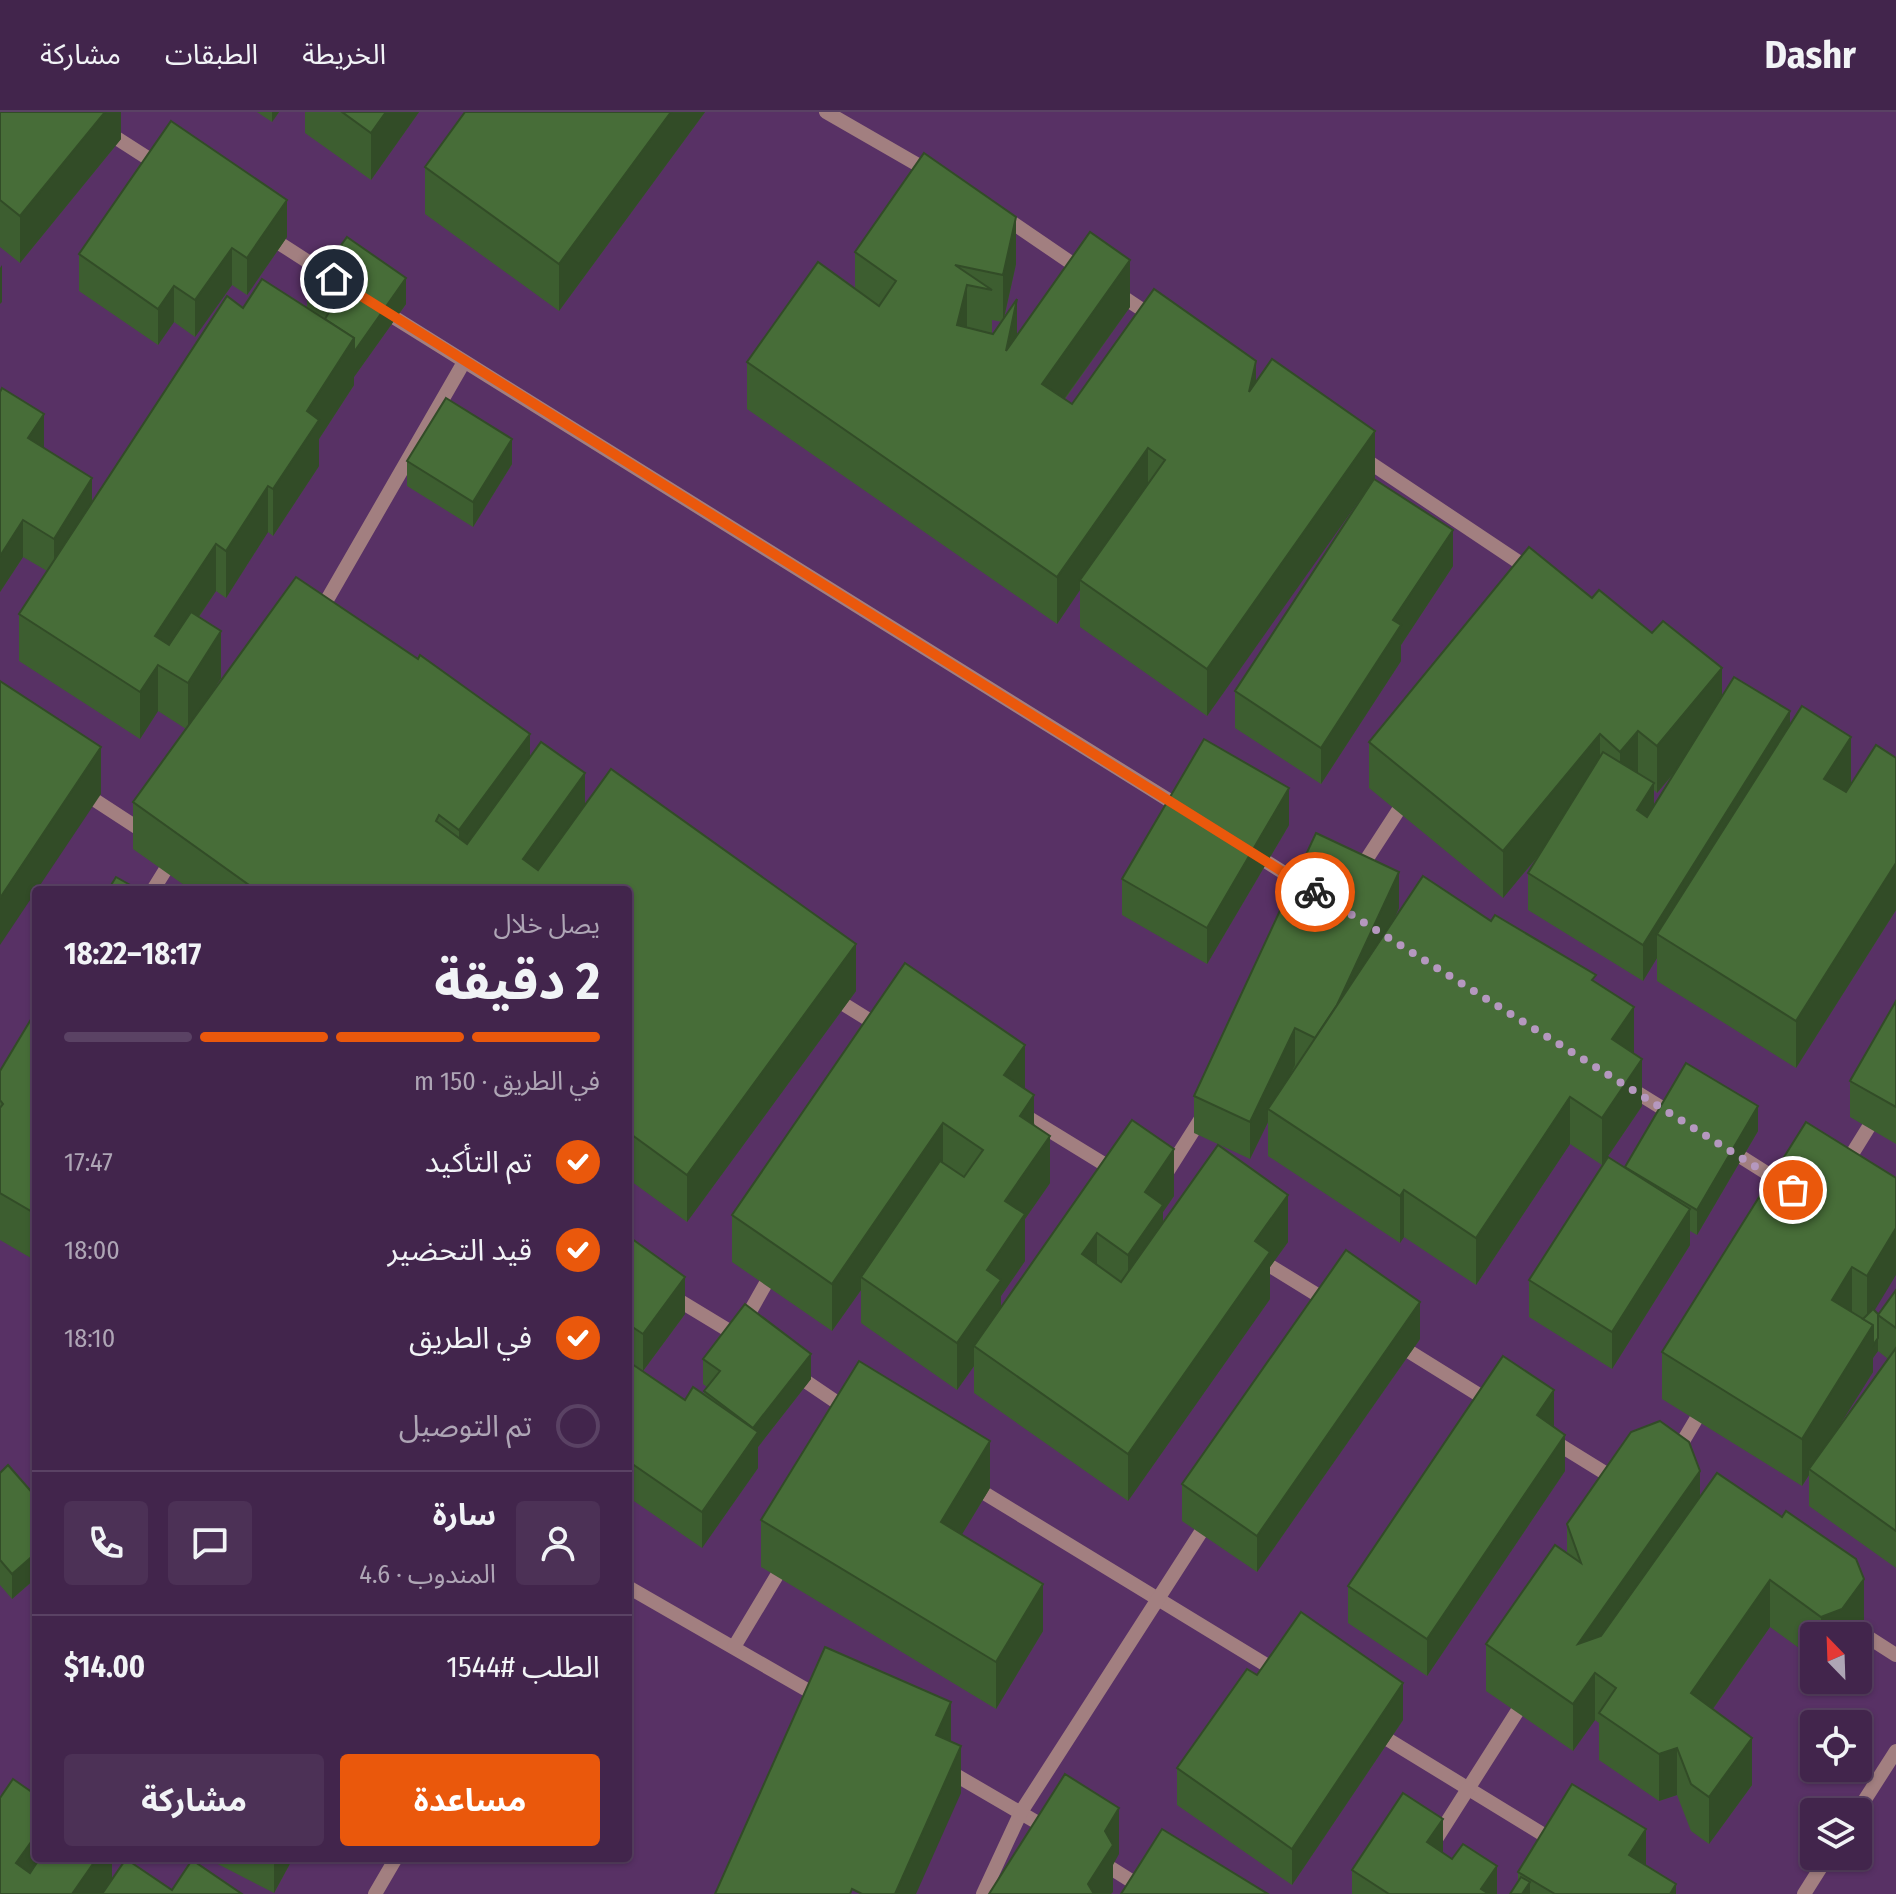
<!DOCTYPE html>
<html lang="ar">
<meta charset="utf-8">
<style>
:root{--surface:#42254c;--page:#4c3156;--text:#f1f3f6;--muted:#aea5b5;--line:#5a4264;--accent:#ea580c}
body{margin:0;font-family:"Fira Sans Condensed","Noto Sans Arabic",sans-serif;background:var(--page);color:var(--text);direction:rtl;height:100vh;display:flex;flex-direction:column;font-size:30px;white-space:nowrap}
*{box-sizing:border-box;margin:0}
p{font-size:26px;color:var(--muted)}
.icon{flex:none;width:44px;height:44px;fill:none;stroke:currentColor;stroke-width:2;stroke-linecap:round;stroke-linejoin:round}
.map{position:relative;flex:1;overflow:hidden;direction:ltr}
.drawer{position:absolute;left:32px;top:774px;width:600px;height:976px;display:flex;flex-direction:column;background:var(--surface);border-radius:8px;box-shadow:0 2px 6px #0004,0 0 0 2px var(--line);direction:rtl}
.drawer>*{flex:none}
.needle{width:52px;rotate:337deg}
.tools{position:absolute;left:1800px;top:1510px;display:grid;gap:16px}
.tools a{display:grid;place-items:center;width:72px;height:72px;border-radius:8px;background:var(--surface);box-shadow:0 2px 6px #0004,0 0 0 2px var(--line);font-size:40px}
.pin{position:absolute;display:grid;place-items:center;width:68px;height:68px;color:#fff;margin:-34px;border:4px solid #fff;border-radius:50%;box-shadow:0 2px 8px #0007}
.courier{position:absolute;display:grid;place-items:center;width:80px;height:80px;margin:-40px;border:6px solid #ea580c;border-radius:50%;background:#fff;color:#222;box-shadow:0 2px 10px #0007}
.summary em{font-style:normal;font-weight:700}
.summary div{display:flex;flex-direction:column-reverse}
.summary{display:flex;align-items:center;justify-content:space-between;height:136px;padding:0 32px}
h1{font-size:52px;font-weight:700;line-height:60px}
.bar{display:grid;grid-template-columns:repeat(4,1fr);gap:12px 8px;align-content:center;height:96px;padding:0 32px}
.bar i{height:10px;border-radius:6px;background:var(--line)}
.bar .current{background:var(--accent)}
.bar p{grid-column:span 4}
.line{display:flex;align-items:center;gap:20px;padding:0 32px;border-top:2px solid var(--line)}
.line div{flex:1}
.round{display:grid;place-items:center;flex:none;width:84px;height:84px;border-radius:8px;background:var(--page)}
ol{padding:0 32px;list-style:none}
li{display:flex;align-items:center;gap:24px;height:88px}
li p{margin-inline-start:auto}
li .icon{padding:8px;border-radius:50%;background:var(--accent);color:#fff;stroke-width:4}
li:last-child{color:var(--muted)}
li i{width:44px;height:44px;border:4px solid var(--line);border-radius:50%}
.primary-button{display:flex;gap:16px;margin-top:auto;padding:16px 32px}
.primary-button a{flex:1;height:92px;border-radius:8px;background:var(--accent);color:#fff;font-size:32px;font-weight:700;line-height:92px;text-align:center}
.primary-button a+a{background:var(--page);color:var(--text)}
header{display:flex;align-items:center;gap:48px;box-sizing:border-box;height:112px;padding:0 40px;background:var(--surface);border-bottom:2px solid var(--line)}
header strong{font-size:38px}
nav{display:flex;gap:44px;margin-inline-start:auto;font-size:28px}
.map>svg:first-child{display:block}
</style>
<header>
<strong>Dashr</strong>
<nav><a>الخريطة</a><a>الطبقات</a><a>مشاركة</a></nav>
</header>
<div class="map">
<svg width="1896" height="1782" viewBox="0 0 1896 1782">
<rect width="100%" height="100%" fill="#583165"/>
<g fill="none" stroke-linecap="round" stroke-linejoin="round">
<g stroke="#a27f80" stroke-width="14">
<polyline points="76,0 160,54"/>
<polyline points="826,0 932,61"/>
<polyline points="1001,103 1083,159"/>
<polyline points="268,124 338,169"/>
<polyline points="1114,179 1153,205"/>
<polyline points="379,196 1183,697"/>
<polyline points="1360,344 1532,459"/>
<polyline points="320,500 464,250"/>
<polyline points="81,679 147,722"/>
<polyline points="1251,740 1308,776"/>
<polyline points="1357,762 1407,685"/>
<polyline points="153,778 174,744"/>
<polyline points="832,885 882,916"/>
<polyline points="1628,975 1675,1004"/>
<polyline points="1019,1000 1117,1060"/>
<polyline points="1727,1036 1787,1074"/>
<polyline points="1844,1055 1896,971"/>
<polyline points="1164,1065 1202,1005"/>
<polyline points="1254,1144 1332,1192"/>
<polyline points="670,1183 741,1226"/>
<polyline points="743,1212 774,1157"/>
<polyline points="1397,1232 1492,1291"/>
<polyline points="792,1260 851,1300"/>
<polyline points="1550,1327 1618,1369"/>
<polyline points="1676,1341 1704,1294"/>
<polyline points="971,1373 1281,1562"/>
<polyline points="628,1475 821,1586"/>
<polyline points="1846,1511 1896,1543"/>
<polyline points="734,1535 785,1450"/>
<polyline points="1374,1619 1557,1731"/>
<polyline points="947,1658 1050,1718"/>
<polyline points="1857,1700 1896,1639"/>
<polyline points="1433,1732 1527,1584"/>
<polyline points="1098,1748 1152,1782"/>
<polyline points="375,1782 396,1746"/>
<polyline points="983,1782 1021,1700 1210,1406"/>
<polyline points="1804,1782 1828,1744"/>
</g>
</g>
<g fill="#3d5e30" fill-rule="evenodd">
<polygon points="0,0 121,0 121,27 20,151 0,135"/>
<polygon points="257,0 279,0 272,10"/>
<polygon points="305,0 419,0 371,68 305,21"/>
<polygon points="465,0 705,0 559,199 425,102 425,55"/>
<polygon points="287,125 247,183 232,173 195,225 174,210 158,233 79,179 79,142"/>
<path d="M855 140 1016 152 1004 206 1017 222 1130 195 1065 287 1072 292 1256 269 1375 366V367L1453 454 1401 533V549L1321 672 1235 616V579L1369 374 1207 604 1080 515V478L1057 512 747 297V250L855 177ZM992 208 1002 210 992 222Z"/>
<polygon points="307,180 406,192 354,265 354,273 319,327 319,354 273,424 268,420 226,486 216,479 199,505 221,566 207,589 530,646 585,692 856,879 687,1110 628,1067 628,778 191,778 133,737 133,690 186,617 158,599 140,627 19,549 19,502 47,459 23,445 0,480 0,280 44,336 92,390 243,196 307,196"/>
<polygon points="407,349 512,352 473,415 407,374"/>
<path d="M1592 486 1722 585 1790 613 1851 672 1896 646V798L1796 956 1657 869V846L1643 869 1528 798V761L1539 743 1503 786 1369 676V630ZM1677 658 1654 694V678L1657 681Z"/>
<polygon points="1289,713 1207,852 1122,803 1122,767"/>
<polygon points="1399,796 1392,811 1491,809 1596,871 1634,942 1642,994 1602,1053 1570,1032 1476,1173 1404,1125 1400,1131 1268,1044 1268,1010 1250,1047 1194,1021 1194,984"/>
<polygon points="905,851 1025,977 1050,1071 1025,1107 1025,1149 1001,1184 1001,1195 1132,1008 1174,1084 1163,1100 1163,1110 1288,1130 1270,1155 1270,1187 1128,1389 974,1281 974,1254 957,1278 861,1211 861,1178 832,1219 732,1150 732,1103"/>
<polygon points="1896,889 1896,1032 1850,1005 1850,969"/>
<polygon points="36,899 36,1149 0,1128 0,959"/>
<polygon points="1758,1019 1697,1123 1690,1119 1690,1133 1612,1257 1529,1205 1529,1168 1625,1056"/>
<path d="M1896 1066 1874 1198 1878 1202 1896 1178V1456L1809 1394V1363L1802 1374 1662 1287V1240ZM1878 1239 1888 1247 1833 1323 1873 1260V1246Z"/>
<polygon points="628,1124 685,1202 643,1259 628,1248"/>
<polygon points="1420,1227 1257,1460 1182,1409 1182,1372"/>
<polygon points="703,1247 811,1267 758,1335 758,1356 702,1436 628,1385 628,1258 685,1288 704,1282 704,1279 707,1275 703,1272"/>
<polygon points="1554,1314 1565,1359 1427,1564 1348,1511 1348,1474"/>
<polygon points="0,1361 36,1385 36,1466 12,1487 0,1473"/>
<polygon points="990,1376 962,1422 1043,1519 996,1597 761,1455 761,1408"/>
<polygon points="1700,1383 1864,1514 1856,1524 1814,1524 1814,1547 1770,1515 1713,1597 1752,1673 1709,1732 1691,1719 1677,1683 1659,1689 1599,1648 1599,1611 1595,1608 1573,1639 1486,1579 1486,1532 1567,1441 1567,1412"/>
<polygon points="1257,1563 1403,1608 1292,1773 1177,1693 1177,1656"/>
<polygon points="1443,1741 1497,1782 1352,1782 1352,1758"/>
<polygon points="206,1746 293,1746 274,1781"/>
<polygon points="1646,1753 1676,1782 1510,1782 1518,1770 1518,1760"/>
</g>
<g fill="#324c27">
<polygon points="105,0 121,0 121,27 20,151 20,104"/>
<polygon points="272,0 279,0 272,10"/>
<polygon points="386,0 419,0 371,68 371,21"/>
<polygon points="671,0 705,0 559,199 559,152"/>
<polygon points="287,88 287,125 247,183 247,146"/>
<polygon points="1016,105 1016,152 1003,210 1003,163"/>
<polygon points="232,136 232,173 195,225 195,188"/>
<polygon points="1130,148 1130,195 1042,318 1042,272"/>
<polygon points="2,153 2,190 0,192 0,156"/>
<polygon points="406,166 406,192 354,265 354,273 319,327 319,354 273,424 273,377 307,299 354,226"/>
<polygon points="967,173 967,220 957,213"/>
<polygon points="174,174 174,210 158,233 158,197"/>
<polygon points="1017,187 1017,234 1006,239"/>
<polygon points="1256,249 1256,296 1249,280"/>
<polygon points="44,302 44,338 28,326"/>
<polygon points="1375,319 1375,366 1207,604 1207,557"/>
<polygon points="512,327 512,352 473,415 473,390"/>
<polygon points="1148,336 1148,383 1080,468 1080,478 1057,512 1057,465"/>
<polygon points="92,366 92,403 54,463 54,427"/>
<polygon points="268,374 268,420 226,486 226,439"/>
<polygon points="23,408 23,445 0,480 0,444"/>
<polygon points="1453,418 1453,454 1401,533 1401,549 1321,672 1321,636 1393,508"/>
<polygon points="216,432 216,479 164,556 158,553 158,599 140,627 140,580 155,524"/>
<polygon points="221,519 221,566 188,618 188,571"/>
<polygon points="1722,556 1722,603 1657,681 1657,634"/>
<polygon points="1790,599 1790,636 1657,822 1657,846 1643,869 1643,833"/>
<polygon points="1638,619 1638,666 1620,687 1620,640"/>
<polygon points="530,622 530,668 459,765 459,718"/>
<polygon points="1600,622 1600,669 1503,786 1503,739"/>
<polygon points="1851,625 1851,672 1824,714 1824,667"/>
<polygon points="101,635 101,682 0,833 0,786"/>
<polygon points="585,661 585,708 535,778 523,747"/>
<polygon points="1654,671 1654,708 1637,735 1637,698"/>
<polygon points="1289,676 1289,713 1207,852 1207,816"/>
<polygon points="1896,751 1896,798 1796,956 1796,909"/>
<polygon points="1399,760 1399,796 1321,965 1321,929"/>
<polygon points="856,832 856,879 687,1110 687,1063"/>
<polygon points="1634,895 1634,942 1612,927"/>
<polygon points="1295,916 1295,953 1272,1000 1268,997 1268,1010 1250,1047 1250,1010"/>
<polygon points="1025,933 1025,980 1004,963"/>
<polygon points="1642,947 1642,994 1602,1053 1602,1006"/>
<polygon points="1034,983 1034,1030 1020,1004"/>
<polygon points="1570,985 1570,1032 1476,1173 1476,1126"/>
<polygon points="1758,994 1758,1019 1697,1123 1697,1098"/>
<polygon points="943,1011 943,1058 861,1165 861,1178 832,1219 832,1172"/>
<polygon points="1050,1024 1050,1071 1025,1107 1025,1149 1001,1184 1001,1214 974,1234 974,1254 957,1278 957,1231 987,1158 1005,1089"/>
<polygon points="1174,1037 1174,1084 1163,1100 1163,1140 1128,1190 1128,1143 1145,1080"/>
<polygon points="1404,1078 1404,1125 1400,1131 1400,1084"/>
<polygon points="1288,1083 1288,1130 1270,1155 1270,1187 1128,1389 1128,1342 1255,1129"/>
<polygon points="1690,1097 1690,1133 1612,1257 1612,1220"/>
<polygon points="1896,1116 1896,1163 1867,1211 1867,1164"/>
<polygon points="1097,1121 1097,1168 1082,1142"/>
<polygon points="1852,1155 1852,1202 1832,1188"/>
<polygon points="685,1165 685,1202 643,1259 643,1222"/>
<polygon points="1420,1190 1420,1227 1257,1460 1257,1424"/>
<polygon points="1873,1213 1878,1226 1878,1239 1873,1246 1873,1260 1811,1359 1809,1357 1809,1363 1802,1374 1802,1327"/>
<polygon points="811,1242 811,1267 758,1335 758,1356 702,1436 702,1400 753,1316"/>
<polygon points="1554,1278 1554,1314 1537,1340 1537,1303"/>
<polygon points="1565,1323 1565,1359 1427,1564 1427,1527"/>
<polygon points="990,1329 990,1376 941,1457 941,1410"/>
<polygon points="1700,1359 1700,1406 1578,1579 1578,1532"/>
<polygon points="36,1441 36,1466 12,1487 12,1462"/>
<polygon points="1864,1467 1864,1514 1856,1524 1821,1524 1821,1505"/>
<polygon points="1770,1468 1770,1515 1691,1628 1691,1581"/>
<polygon points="1043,1472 1043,1519 996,1597 996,1550"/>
<polygon points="1595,1561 1595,1608 1573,1639 1573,1592"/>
<polygon points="1403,1571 1403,1608 1292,1773 1292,1737"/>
<polygon points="951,1590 951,1637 936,1623"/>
<polygon points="1752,1626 1752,1673 1709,1732 1709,1685"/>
<polygon points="961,1634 961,1681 916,1782 895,1782"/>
<polygon points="1677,1636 1677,1683 1659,1689 1659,1642"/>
<polygon points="1119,1696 1119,1742 1113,1753 1113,1780 1111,1782 1088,1782 1088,1772 1105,1719"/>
<polygon points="1443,1707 1443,1744 1427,1730"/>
<polygon points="1646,1717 1646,1754 1629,1743"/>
<polygon points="36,1723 36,1746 52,1746 28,1782 16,1751"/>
<polygon points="97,1746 112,1746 112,1772 105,1782 72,1782"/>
<polygon points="274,1746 293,1746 274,1781"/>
<polygon points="1497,1754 1497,1782 1481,1782 1481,1777"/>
<polygon points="1530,1770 1530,1782 1522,1782"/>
<polygon points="1676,1772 1676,1782 1670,1782"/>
</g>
<g fill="#476d38" stroke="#324c27" stroke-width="2">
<polygon points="0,0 105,0 20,104 0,88"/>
<polygon points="342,0 386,0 371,21"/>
<polygon points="465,0 671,0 559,152 425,55"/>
<polygon points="171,9 287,88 247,146 232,136 195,188 174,174 158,197 79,142"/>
<polygon points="924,41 1016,105 1003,163 955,153 992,178 967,173 957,213 993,222 1017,187 1006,239 1090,120 1130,148 1042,272 1072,292 1154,177 1256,249 1249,280 1272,247 1375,319 1207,557 1080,468 1165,348 1148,336 1057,465 747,250 818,150 879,194 896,169 855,140"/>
<polygon points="347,125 406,166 354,240 354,226 325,207 331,197 307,180"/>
<polygon points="262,167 354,226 307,299 319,308 273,377 268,374 226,439 216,432 155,524 169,533 191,500 221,519 188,571 158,553 140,580 19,502 227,184 243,196"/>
<polygon points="2,276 44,302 28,326 92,366 54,427 23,408 0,444 0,280"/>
<polygon points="446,286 512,327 473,390 407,349"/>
<polygon points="1374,367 1453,418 1393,508 1401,513 1321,636 1235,579"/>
<polygon points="1529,435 1592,486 1599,478 1652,521 1663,509 1722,556 1657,634 1638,619 1620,640 1600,622 1503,739 1369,630"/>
<polygon points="296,465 418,547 420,543 530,622 459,718 439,703 436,709 467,732 541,630 585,661 523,747 538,758 611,657 856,832 687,1063 628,1020 628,778 256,778 133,690"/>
<polygon points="1734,565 1790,599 1643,833 1528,761 1603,640 1654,671 1637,698 1647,705"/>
<polygon points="0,569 101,635 0,786"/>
<polygon points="1802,594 1851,625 1824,667 1846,680 1876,633 1896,646 1896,751 1796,909 1657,822"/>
<polygon points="1204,627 1289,676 1207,816 1122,767"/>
<polygon points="1316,721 1399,760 1337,893 1315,926 1295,916 1250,1010 1194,984"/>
<polygon points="1423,764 1491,809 1495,803 1596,863 1592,868 1634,895 1612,927 1642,947 1602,1006 1570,985 1476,1126 1404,1078 1400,1084 1268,997"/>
<polygon points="116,765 139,778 108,778"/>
<polygon points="905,851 1025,933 1004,963 1034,983 1020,1004 1050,1024 1005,1089 1025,1102 987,1158 1001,1168 957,1231 861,1165 940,1049 964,1065 983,1038 943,1011 832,1172 732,1103"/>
<polygon points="1896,889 1896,995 1850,969"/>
<polygon points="36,899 36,1102 0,1081 0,996 3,992 0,988 0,959"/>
<polygon points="1686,951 1758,994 1697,1098 1625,1055"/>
<polygon points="1132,1008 1174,1037 1145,1080 1163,1093 1128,1143 1097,1121 1082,1142 1121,1170 1218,1033 1288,1083 1255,1129 1270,1140 1128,1342 974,1234"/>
<polygon points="1806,1010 1896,1066 1896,1116 1867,1164 1852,1155 1832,1188 1873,1213 1802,1327 1662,1240"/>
<polygon points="1608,1045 1690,1097 1612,1220 1529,1168"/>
<polygon points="628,1124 685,1165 643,1222 628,1212"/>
<polygon points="1346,1138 1420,1190 1257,1424 1182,1372"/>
<polygon points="1896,1178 1896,1216 1878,1203"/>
<polygon points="745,1192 811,1242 753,1316 704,1279 720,1259 703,1247"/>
<polygon points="1873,1197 1878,1202 1878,1226 1873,1233 1873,1213 1863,1207"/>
<polygon points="1896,1236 1896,1419 1809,1357"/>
<polygon points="1503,1244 1554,1278 1537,1303 1565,1323 1427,1527 1348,1474"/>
<polygon points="859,1249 990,1329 941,1410 1043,1472 996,1550 761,1408"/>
<polygon points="632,1252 685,1288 693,1275 758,1320 702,1400 628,1349 628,1258"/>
<polygon points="1660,1309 1689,1330 1700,1359 1578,1532 1601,1524 1717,1361 1782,1405 1786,1399 1856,1447 1864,1467 1842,1497 1821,1505 1770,1468 1691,1581 1752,1626 1709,1685 1691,1672 1677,1636 1659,1642 1599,1601 1616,1576 1595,1561 1573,1592 1486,1532 1555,1433 1581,1451 1567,1412 1631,1320"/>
<polygon points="8,1353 36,1385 36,1441 12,1462 0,1448 0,1361"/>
<polygon points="1301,1500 1403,1571 1292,1737 1177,1656 1247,1557 1257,1563"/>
<polygon points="825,1535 951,1590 936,1623 961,1634 895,1782 862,1782 852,1777 850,1782 715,1782"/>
<polygon points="1065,1662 1119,1696 1105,1719 1113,1733 1088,1772 1094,1782 989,1782"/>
<polygon points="13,1667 36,1683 36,1723 16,1751 30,1761 40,1746 97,1746 72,1782 0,1782 0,1686"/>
<polygon points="1572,1672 1646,1717 1629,1743 1676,1772 1670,1782 1555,1782 1518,1760"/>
<polygon points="1403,1681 1443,1707 1427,1730 1452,1747 1463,1732 1497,1754 1481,1777 1489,1782 1389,1782 1352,1758"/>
<polygon points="1162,1717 1268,1782 1121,1782"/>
<polygon points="126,1747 172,1778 192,1748 242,1782 102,1782"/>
<polygon points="1521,1765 1530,1770 1522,1782 1510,1782"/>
</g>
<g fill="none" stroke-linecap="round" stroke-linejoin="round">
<polyline stroke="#b598bf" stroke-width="8" stroke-dasharray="0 14.4" points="1315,780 1793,1078"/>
<polyline stroke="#ea580c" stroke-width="10" points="334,167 1315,780"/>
</g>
</svg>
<div class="tools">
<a><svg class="needle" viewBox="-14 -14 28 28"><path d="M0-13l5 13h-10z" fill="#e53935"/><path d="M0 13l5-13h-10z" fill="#aea5b5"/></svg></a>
<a><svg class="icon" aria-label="locate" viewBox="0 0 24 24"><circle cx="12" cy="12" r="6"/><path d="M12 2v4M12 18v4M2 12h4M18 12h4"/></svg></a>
<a><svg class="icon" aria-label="layers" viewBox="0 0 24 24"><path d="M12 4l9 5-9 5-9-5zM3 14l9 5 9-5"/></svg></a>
</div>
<div class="pin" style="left:1793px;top:1078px;background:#ea580c"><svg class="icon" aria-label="bag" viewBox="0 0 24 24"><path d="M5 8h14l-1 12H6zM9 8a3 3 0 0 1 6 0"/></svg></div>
<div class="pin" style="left:334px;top:167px;background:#1f2937"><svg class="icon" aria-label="home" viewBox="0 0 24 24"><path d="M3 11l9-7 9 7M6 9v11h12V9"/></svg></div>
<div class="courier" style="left:1315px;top:780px"><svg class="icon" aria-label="bike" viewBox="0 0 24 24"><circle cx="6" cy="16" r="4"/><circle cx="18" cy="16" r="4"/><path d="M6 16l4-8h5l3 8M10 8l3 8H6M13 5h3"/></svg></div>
<section class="drawer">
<div class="summary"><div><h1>2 دقيقة</h1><p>يصل خلال</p></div><em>18:17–18:22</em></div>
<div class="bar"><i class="current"></i><i class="current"></i><i class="current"></i><i></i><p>في الطريق · 150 m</p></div>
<ol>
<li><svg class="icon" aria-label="check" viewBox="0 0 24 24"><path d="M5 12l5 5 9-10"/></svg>تم التأكيد<p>17:47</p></li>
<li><svg class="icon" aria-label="check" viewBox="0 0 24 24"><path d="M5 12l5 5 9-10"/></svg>قيد التحضير<p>18:00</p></li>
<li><svg class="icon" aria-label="check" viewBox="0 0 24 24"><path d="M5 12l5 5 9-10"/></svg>في الطريق<p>18:10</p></li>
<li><i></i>تم التوصيل</li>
</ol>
<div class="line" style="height:144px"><a class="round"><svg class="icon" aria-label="person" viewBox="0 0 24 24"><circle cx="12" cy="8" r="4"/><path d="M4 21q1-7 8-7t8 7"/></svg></a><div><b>سارة</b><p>المندوب · 4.6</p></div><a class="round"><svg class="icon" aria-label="chat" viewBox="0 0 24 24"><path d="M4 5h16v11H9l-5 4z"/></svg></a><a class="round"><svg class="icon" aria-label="phone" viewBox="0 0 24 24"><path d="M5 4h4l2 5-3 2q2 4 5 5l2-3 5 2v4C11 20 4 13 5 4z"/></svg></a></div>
<div class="line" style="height:104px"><div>الطلب #1544</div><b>$14.00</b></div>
<div class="primary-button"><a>مساعدة</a><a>مشاركة</a></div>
</section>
</div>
